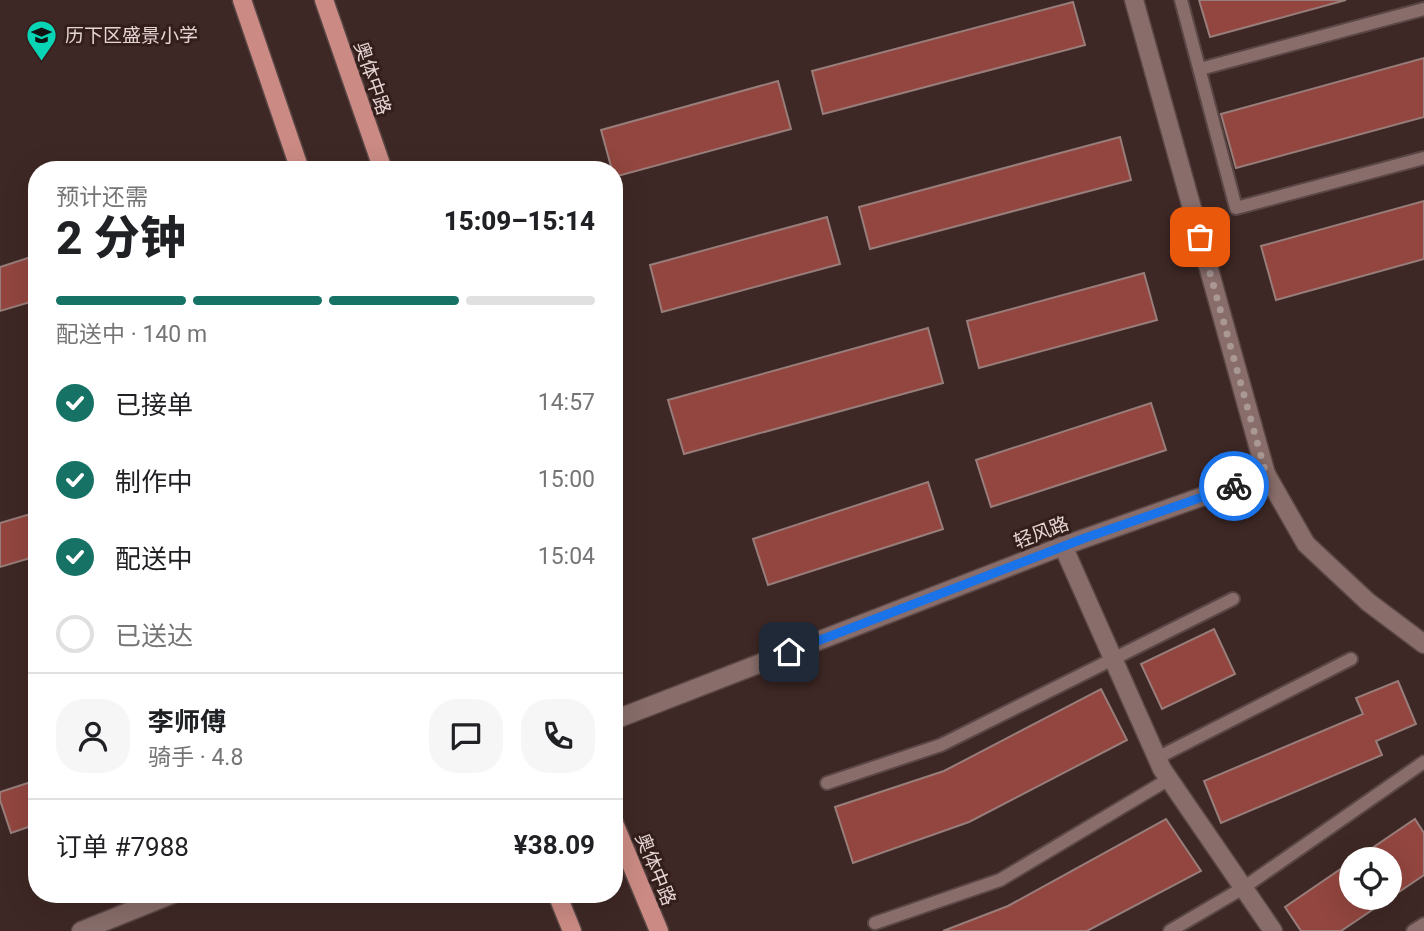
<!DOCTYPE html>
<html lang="zh">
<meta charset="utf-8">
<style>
:root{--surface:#fff;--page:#f6f6f6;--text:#202124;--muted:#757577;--line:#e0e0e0;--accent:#157265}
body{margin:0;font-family:Roboto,"Noto Sans SC",sans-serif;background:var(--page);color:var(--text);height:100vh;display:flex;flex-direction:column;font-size:26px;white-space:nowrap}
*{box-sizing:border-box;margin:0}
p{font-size:23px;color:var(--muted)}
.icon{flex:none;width:38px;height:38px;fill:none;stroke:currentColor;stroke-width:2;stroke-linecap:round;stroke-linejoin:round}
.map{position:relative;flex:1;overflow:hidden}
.sheet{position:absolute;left:28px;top:161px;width:595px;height:742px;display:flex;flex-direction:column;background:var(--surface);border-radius:28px;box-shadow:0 7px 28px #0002}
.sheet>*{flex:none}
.controls{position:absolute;left:1339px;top:847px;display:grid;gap:14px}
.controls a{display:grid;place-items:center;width:63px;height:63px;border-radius:50%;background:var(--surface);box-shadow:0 7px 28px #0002;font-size:35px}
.pin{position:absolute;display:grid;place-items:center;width:60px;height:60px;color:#fff;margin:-30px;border-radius:14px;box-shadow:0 4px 10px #0006}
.courier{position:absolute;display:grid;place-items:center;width:70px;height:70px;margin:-35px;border:5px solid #1a73e8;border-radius:50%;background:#fff;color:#222;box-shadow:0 2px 9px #0007}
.headline em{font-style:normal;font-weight:800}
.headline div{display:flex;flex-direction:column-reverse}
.headline{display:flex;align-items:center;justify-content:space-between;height:119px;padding:0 28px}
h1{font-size:46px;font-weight:800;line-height:52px}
.bar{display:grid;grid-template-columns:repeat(4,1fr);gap:10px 7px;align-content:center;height:84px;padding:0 28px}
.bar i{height:9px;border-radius:5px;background:var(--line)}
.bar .selected{background:var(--accent)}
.bar p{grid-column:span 4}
.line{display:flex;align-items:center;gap:18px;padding:0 28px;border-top:2px solid var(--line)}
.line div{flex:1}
.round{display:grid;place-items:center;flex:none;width:74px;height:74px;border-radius:28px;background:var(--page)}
ol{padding:0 28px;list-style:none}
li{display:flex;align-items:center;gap:21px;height:77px}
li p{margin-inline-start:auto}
li .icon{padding:7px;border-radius:50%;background:var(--accent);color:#fff;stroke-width:4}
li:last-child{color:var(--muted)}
li i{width:38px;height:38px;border:4px solid var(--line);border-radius:50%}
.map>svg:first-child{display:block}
</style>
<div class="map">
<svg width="1424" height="931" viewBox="0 0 1424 931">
<rect width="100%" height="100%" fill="#3e2825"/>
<g fill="#92463f" stroke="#987d7a" stroke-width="2">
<polygon points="1199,0 1346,0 1210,37"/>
<polygon points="1073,2 1085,45 823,114 812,71"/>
<polygon points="1424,58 1424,117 1236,168 1221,114"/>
<polygon points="778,81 791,129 614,177 614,170 612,170 601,130"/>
<polygon points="1120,137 1131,180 870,249 859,207"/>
<polygon points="1424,201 1424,259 1276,300 1261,246"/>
<polygon points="827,217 840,264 662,312 650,265"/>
<polygon points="37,255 37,300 0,311 0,267"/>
<polygon points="1144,273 1157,320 979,368 967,321"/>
<polygon points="928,328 943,383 684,454 668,400"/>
<polygon points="1151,403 1166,450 991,507 976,460"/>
<polygon points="928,482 943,529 768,585 753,539"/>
<polygon points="37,512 37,556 0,567 0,523"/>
<polygon points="1214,629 1235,674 1162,709 1141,664"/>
<polygon points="1398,681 1416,724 1376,741 1382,755 1221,823 1204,781 1363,714 1356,698"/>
<polygon points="1101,689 1127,740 969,822 853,863 835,807 944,771"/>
<polygon points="37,780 37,824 11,833 0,800 0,792"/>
<polygon points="1166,819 1201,871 1087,931 943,931 1008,906"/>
<polygon points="1415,819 1424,833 1424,875 1341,931 1301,931 1285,907 1351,862 1351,898 1390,898 1390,859 1356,859"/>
</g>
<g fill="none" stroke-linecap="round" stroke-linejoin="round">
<defs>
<g id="service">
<polyline points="1181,0 1236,208 1424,158"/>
<polyline points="1200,69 1424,9"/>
<polyline points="827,783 941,745 1233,599"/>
<polyline points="875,923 1000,880 1169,779 1157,758 1351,659"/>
<polyline points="1170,931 1243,888 1424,762"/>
<polyline points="1413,931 1424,924"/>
</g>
<polyline id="minor" points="1063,546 1162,769 1273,931"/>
<g id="tertiary">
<polyline points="1134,0 1266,474"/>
<polyline points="614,720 1063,546 1266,474 1306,544 1368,602 1424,644"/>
<polyline points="81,931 173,894"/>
</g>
<g id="primary">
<polyline points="242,0 300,170"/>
<polyline points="324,0 383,170"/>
<polyline points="614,823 659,931"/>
<polyline points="557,894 572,931"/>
</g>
</defs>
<use href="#service" stroke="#5a4745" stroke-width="16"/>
<use href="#minor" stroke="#5a4745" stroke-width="21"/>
<use href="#tertiary" stroke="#5a4745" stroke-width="21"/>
<use href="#primary" stroke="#5a4745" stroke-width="21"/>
<use href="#service" stroke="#886d6a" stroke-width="12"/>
<use href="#minor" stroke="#886d6a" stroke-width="18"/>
<use href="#tertiary" stroke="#886d6a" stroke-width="18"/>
<use href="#primary" stroke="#cb8b84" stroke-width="18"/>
</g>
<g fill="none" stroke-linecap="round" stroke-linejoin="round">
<polyline stroke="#aa9895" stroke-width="7" stroke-dasharray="0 12.6" points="1200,237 1266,474 1234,486"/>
<polyline stroke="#1a73e8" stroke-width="9" points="789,652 1085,538 1234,486"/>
</g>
<defs>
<symbol id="school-pin" viewBox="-11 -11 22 30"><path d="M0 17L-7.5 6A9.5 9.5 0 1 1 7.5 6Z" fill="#08d5b5" stroke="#341e1c"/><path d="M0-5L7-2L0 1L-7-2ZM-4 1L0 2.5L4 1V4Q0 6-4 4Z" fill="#111"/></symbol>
</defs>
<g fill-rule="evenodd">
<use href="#school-pin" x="24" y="18" width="35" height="47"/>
</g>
<g text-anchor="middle" stroke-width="6" stroke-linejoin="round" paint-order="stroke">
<g font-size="19" fill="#e4d4d2" stroke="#341e1c" text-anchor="start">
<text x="65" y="42">历下区盛景小学</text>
</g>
<g font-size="19" fill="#e4d4d2" stroke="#341e1c">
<text transform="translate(373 78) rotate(71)" y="7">奥体中路</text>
<text transform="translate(1041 532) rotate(-21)" y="7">轻风路</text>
<text transform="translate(656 869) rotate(68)" y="7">奥体中路</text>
</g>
</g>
</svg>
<div class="controls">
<a><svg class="icon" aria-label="locate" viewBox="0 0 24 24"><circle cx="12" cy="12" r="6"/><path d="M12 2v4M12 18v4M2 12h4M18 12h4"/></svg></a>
</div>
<div class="pin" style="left:1200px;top:237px;background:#ea580c"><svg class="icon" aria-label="bag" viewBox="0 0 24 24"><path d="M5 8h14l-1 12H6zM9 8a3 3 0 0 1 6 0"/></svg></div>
<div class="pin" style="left:789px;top:652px;background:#1f2937"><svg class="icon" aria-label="home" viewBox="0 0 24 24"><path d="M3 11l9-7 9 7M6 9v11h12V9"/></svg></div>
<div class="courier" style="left:1234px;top:486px"><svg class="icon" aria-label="bike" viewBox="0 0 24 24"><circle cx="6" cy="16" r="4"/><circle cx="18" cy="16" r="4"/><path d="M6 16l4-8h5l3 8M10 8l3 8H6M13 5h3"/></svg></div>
<section class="sheet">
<div class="headline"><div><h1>2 分钟</h1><p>预计还需</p></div><em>15:09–15:14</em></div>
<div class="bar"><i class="selected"></i><i class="selected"></i><i class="selected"></i><i></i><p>配送中 · 140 m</p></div>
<ol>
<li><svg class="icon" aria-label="check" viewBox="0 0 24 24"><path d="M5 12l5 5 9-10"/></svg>已接单<p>14:57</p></li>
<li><svg class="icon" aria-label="check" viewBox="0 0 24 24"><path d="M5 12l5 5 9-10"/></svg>制作中<p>15:00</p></li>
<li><svg class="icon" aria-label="check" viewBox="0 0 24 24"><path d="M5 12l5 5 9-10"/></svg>配送中<p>15:04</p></li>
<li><i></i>已送达</li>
</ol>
<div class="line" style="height:126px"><a class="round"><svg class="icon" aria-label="person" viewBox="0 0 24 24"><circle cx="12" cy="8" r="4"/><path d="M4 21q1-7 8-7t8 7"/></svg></a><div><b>李师傅</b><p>骑手 · 4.8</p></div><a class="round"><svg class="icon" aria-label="chat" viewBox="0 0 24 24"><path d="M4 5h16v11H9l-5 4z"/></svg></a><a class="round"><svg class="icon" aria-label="phone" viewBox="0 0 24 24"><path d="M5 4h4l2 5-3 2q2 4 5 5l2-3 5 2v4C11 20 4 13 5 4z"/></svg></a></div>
<div class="line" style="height:91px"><div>订单 #7988</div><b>¥38.09</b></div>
</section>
</div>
